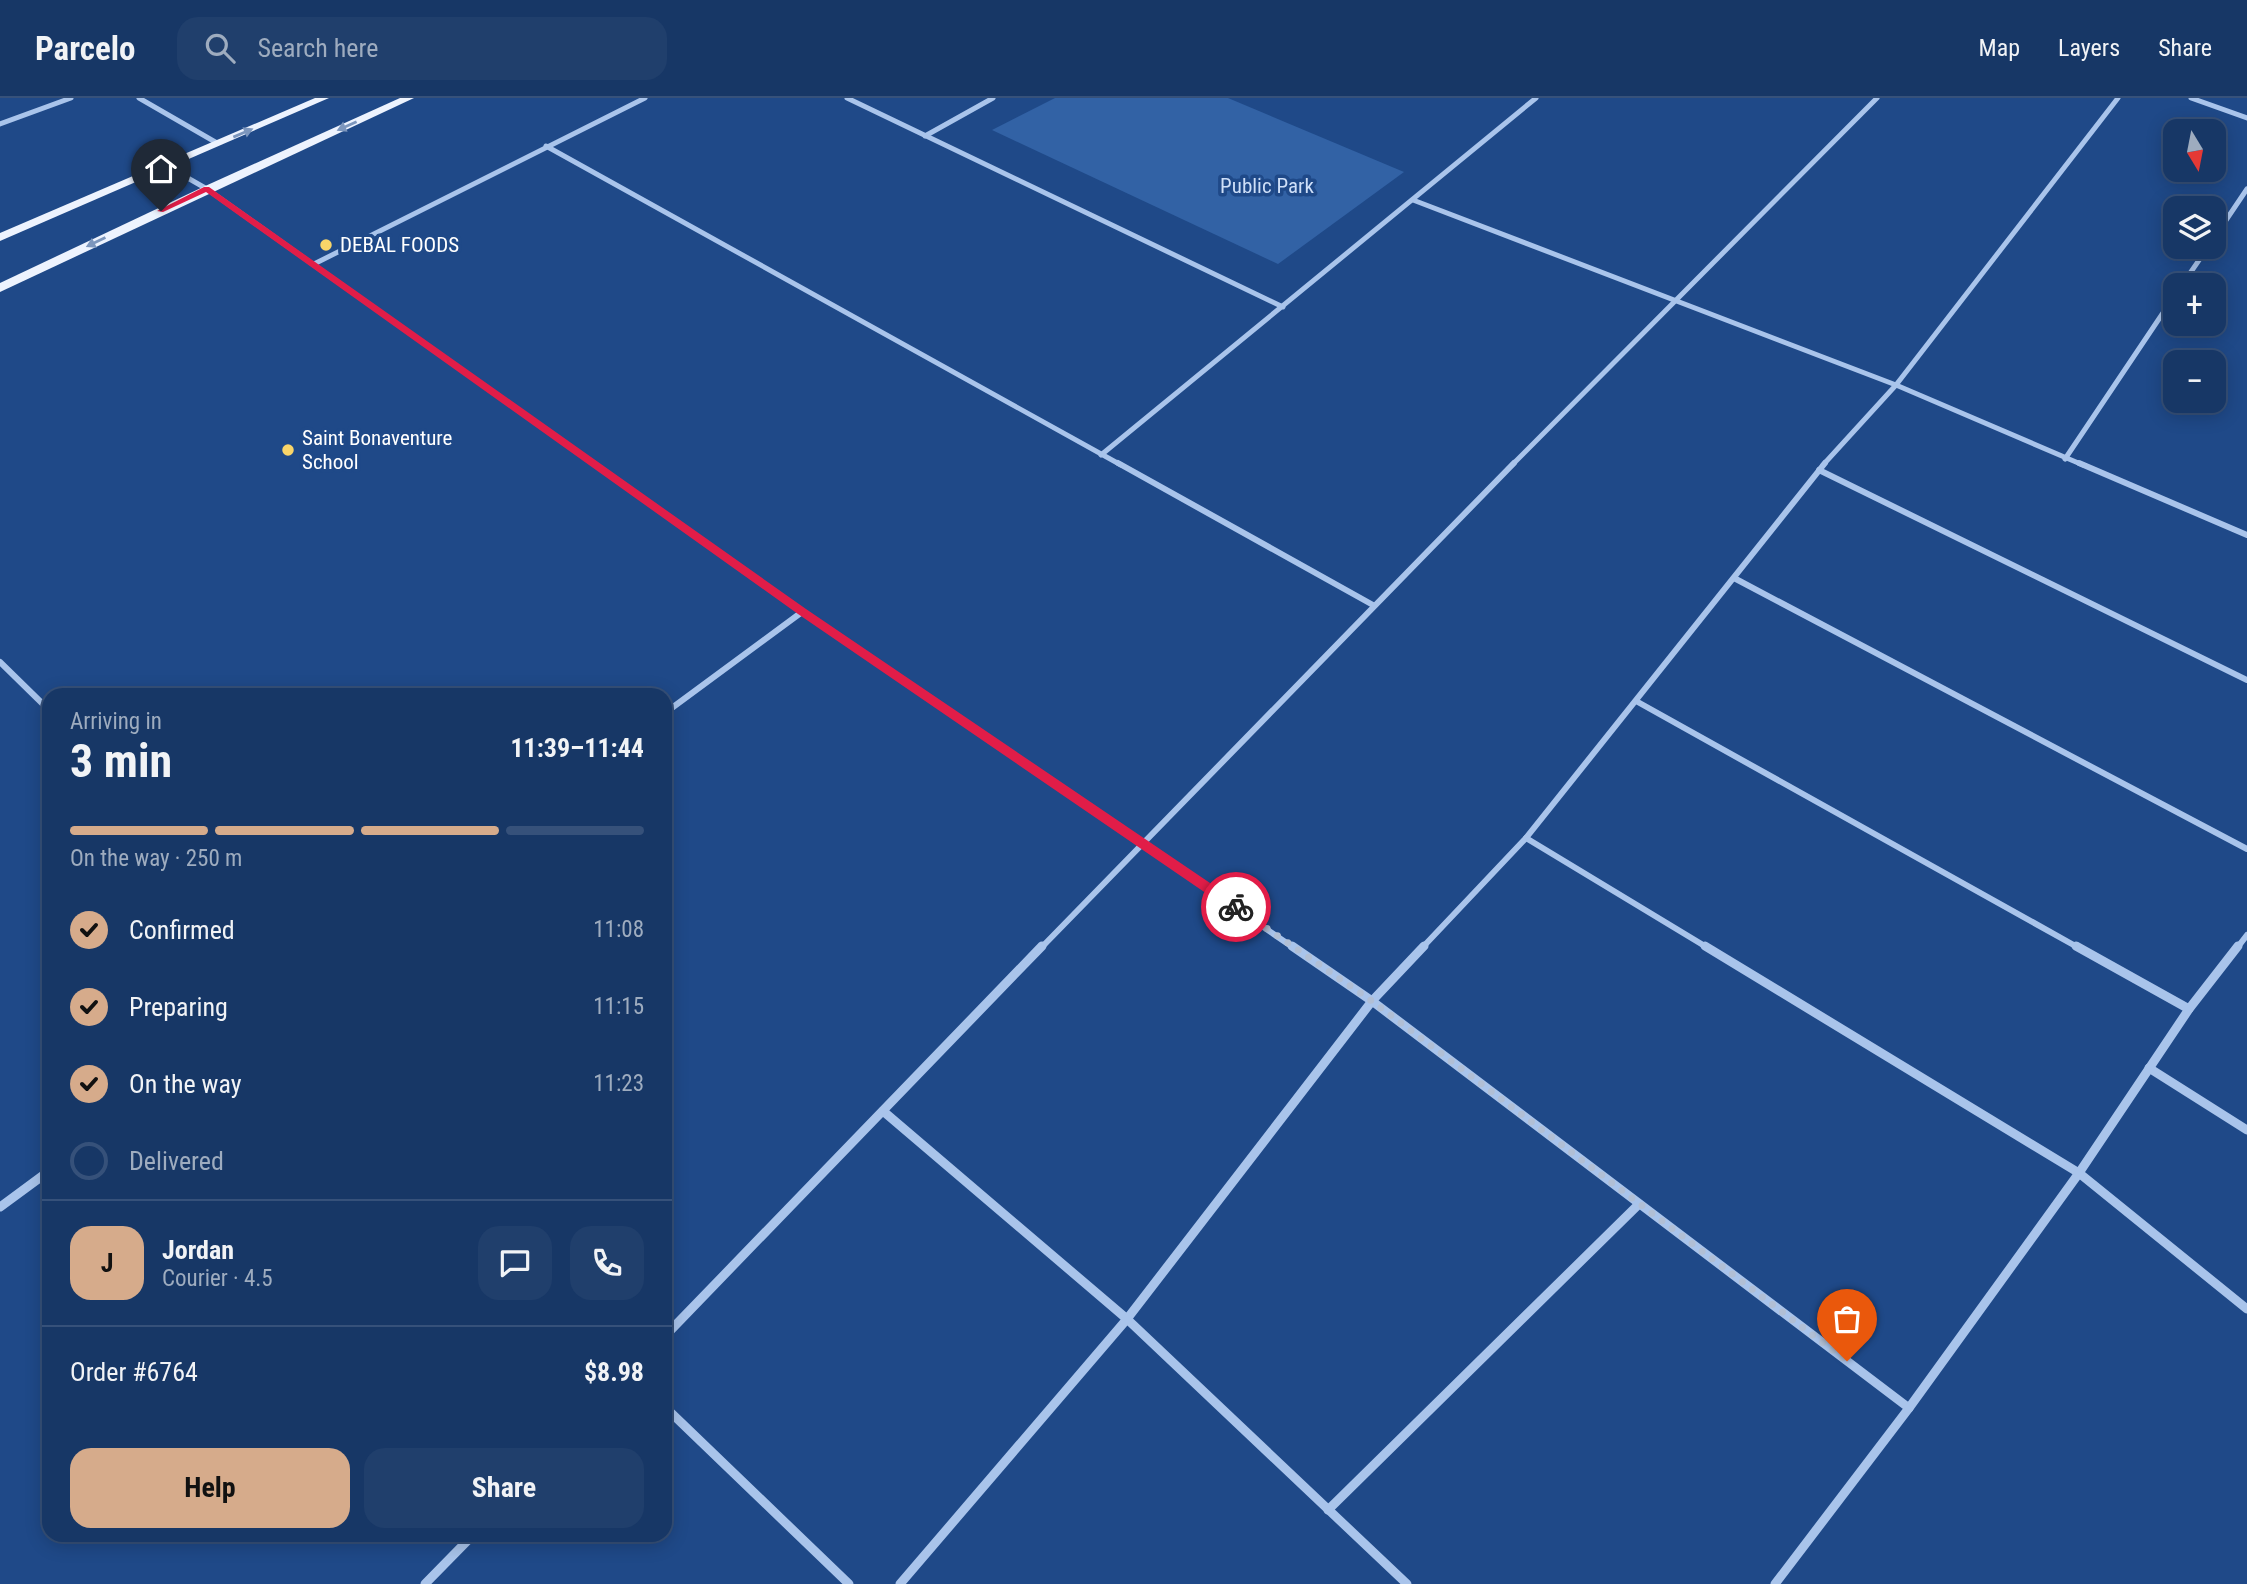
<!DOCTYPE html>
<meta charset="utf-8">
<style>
:root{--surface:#173766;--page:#203f6c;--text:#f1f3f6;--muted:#9eacbf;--line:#36517a;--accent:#d6ab8b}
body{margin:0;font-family:"Roboto Condensed",sans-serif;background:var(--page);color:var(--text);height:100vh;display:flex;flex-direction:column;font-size:26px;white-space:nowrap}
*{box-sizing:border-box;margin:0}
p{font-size:23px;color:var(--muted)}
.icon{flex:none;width:38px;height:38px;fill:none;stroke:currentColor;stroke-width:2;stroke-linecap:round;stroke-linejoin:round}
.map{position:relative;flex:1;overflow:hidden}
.panel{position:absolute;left:42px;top:590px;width:630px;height:854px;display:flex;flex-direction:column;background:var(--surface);border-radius:21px;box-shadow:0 4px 18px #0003,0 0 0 2px var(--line)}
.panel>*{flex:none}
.needle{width:46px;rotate:170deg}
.fabs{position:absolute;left:2163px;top:21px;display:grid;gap:14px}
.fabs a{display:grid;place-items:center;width:63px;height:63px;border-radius:14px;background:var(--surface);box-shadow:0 4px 18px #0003,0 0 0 2px var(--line);font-size:35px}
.pin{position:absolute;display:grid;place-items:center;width:60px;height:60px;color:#fff;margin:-72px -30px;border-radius:50% 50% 50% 0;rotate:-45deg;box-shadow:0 0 7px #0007}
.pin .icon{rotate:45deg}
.courier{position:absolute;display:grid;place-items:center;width:70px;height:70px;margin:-35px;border:5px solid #e11d48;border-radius:50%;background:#fff;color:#222;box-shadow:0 2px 9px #0007}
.headline em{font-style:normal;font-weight:700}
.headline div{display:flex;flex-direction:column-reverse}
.headline{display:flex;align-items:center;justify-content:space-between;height:119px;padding:0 28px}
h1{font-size:46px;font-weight:700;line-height:52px}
.bar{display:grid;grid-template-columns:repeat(4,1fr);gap:10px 7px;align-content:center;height:84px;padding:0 28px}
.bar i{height:9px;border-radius:5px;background:var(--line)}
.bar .selected{background:var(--accent)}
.bar p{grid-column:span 4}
.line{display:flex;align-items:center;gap:18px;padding:0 28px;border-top:2px solid var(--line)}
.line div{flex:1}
.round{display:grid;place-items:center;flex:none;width:74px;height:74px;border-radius:21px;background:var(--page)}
ol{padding:0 28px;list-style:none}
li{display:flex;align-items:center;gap:21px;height:77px}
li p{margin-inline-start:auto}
li .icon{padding:7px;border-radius:50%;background:var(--accent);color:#111;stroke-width:4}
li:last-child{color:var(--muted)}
li i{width:38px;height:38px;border:4px solid var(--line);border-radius:50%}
.cta{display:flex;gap:14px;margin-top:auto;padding:14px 28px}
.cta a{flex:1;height:80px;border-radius:21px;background:var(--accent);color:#111;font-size:28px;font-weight:700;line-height:80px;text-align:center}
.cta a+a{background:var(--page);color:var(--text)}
header{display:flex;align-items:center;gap:42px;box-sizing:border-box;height:98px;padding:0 35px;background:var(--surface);border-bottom:2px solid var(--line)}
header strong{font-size:33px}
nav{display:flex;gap:38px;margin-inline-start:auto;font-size:24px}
.search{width:490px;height:63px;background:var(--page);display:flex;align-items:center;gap:18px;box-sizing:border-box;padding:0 24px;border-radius:21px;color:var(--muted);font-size:26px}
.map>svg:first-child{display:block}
</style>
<header>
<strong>Parcelo</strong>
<div class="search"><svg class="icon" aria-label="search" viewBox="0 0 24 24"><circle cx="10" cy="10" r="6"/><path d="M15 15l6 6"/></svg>Search here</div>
<nav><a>Map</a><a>Layers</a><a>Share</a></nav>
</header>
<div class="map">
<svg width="2247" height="1486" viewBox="0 0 2247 1486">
<rect width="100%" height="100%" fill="#1f4988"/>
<polygon fill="#3262a5" points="1055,0 1228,0 1404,74 1278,166 992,32"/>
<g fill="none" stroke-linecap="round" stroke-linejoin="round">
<g stroke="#a9c4eb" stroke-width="5">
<polyline points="139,0 217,45"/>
<polyline points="847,0 1283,209"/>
<polyline points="2191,0 2247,20"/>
<polyline points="0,26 71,0"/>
<polyline points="925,38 993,0"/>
<polyline points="546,48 1121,367"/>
<polyline points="165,67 207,91 595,367"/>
<polyline points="1413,102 1896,287 2083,367"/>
<polyline points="2214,140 2247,91"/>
<polyline points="314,166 645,0"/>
<polyline points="2182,187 2208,149"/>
<polyline points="1101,357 1536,0"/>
<polyline points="2065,361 2175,197"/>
<polyline points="1512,367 1877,0"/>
<polyline points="1823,367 1896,287 2118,0"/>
</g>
<g stroke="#a9c4eb" stroke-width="6">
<polyline points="593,365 802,514 1294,850"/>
<polyline points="1118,365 1373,507"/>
<polyline points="2079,365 2247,437"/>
<polyline points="1819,372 2247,582"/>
<polyline points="1734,480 2247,751"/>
<polyline points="0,564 49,612"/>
<polyline points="1636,603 2079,850"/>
<polyline points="665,615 802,514"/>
<polyline points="1526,740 1708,850"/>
<polyline points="1041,850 1514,365"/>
<polyline points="1422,850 1526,740 1825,365"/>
<polyline points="2237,850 2247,837"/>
</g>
<g stroke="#a9c4eb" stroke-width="9">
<polyline points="1292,848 1372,903 1909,1310 1775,1486"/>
<polyline points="1705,848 2079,1075 2247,1211"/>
<polyline points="2076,848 2189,911"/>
<polyline points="2149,970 2247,1032"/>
<polyline points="883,1013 1127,1221 1407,1486"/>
<polyline points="0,1109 49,1073"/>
<polyline points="665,1238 1042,848"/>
<polyline points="665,1309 849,1486"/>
<polyline points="1909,1310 2079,1075 2189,911 2238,848"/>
<polyline points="1328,1412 1639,1106"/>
<polyline points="425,1486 473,1437"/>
<polyline points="900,1486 1127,1221 1372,903 1424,848"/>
</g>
<g fill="#edf3fe" fill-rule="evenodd">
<polygon points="315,0 329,0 0,143 0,135"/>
<polygon points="400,0 414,0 0,194 0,185 203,89"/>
</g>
</g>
<defs><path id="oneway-solid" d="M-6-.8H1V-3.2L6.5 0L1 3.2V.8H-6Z" transform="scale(1.75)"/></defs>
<g fill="#7c96bd">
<use href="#oneway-solid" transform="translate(347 28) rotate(156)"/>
<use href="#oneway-solid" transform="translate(243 35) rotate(-23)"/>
<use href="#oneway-solid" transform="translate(96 144) rotate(154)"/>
</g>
<polygon fill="#e11d48" points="204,89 209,89 806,511 1241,806 1241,813 1232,813 798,516 206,94 163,114 157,113"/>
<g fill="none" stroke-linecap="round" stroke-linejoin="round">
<polyline stroke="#b1bfd5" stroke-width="7" stroke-dasharray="0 12.6" points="1236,809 1372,903 1847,1263"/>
</g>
<g fill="#f9d569" stroke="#1f4988" stroke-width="2.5">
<circle cx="326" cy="147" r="7"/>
<circle cx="288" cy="352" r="7"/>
</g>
<g text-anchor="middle" stroke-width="7" stroke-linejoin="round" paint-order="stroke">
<g font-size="21" fill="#cedff8" stroke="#1f4988">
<text x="1267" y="95">Public Park</text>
</g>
<g font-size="21" fill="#fff" stroke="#1f4988" text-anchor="start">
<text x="340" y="154">DEBAL FOODS</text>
<text x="302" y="347">Saint Bonaventure<tspan x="302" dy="24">School</tspan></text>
</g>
</g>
</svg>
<div class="fabs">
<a><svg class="needle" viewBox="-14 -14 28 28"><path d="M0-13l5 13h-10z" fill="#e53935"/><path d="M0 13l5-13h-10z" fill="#9eacbf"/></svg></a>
<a><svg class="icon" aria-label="layers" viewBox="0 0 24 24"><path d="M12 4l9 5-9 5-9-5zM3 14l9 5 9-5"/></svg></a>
<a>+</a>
<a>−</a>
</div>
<div class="pin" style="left:1847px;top:1263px;background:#ea580c"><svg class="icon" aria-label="bag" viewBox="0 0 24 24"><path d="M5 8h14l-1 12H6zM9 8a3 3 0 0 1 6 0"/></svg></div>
<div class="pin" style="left:161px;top:113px;background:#1f2937"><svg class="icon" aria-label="home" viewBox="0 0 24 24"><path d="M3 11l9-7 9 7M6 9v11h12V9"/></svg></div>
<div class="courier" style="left:1236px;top:809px"><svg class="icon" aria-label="bike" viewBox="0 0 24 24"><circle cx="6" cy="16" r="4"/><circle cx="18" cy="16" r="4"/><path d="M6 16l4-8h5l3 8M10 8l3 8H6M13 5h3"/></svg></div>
<section class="panel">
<div class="headline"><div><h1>3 min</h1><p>Arriving in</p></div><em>11:39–11:44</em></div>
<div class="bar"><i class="selected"></i><i class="selected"></i><i class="selected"></i><i></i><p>On the way · 250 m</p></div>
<ol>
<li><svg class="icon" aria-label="check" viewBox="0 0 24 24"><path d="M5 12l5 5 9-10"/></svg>Confirmed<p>11:08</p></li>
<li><svg class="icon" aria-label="check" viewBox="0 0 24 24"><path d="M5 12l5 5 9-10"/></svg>Preparing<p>11:15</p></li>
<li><svg class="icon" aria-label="check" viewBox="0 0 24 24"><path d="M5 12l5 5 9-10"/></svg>On the way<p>11:23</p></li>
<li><i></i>Delivered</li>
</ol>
<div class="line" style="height:126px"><b class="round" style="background:var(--accent);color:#111">J</b><div><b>Jordan</b><p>Courier · 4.5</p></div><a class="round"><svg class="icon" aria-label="chat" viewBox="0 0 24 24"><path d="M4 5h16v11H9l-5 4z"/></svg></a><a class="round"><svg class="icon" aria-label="phone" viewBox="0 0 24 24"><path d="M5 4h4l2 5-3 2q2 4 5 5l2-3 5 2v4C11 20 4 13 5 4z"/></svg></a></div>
<div class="line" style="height:91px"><div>Order #6764</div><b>$8.98</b></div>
<div class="cta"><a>Help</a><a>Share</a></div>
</section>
</div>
